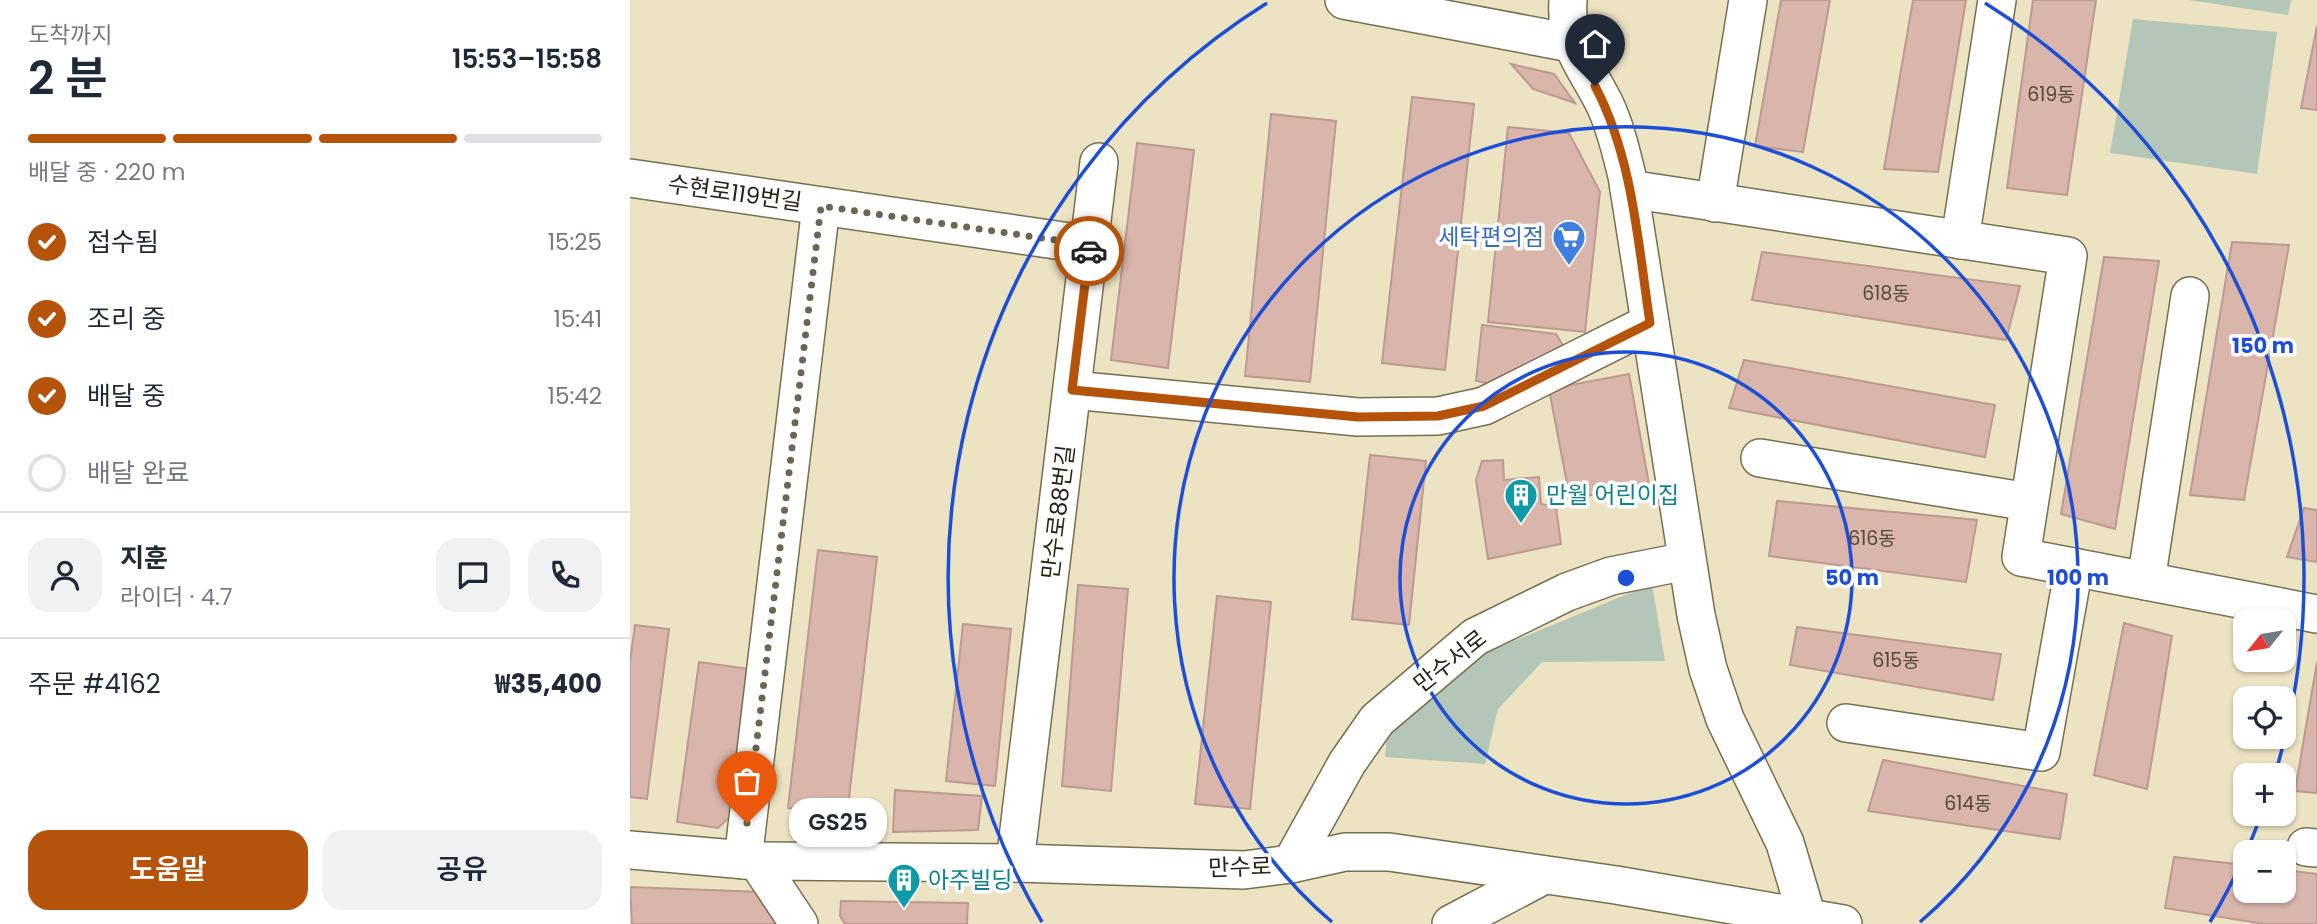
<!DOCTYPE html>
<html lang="ko">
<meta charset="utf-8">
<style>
:root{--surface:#fff;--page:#f2f2f3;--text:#1f2937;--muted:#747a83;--line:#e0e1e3;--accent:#b45309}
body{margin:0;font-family:Poppins,"Noto Sans KR",sans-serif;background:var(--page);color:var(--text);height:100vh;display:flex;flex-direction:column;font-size:26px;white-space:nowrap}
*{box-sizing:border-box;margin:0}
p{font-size:23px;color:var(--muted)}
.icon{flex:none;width:38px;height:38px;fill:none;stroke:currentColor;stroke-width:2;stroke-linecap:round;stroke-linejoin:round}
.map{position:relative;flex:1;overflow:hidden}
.drawer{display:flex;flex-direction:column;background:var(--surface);width:630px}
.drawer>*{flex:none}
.needle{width:46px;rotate:240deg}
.tools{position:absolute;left:1603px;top:609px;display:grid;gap:14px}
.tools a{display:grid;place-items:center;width:63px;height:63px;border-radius:14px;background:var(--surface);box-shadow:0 2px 5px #0004;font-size:35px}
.pin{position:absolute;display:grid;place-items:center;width:60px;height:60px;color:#fff;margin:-72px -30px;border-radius:50% 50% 50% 0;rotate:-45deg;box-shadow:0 0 7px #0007}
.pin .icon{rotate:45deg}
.courier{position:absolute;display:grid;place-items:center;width:70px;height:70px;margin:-35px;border:5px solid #b45309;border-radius:50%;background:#fff;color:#222;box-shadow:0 2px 9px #0007}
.bubble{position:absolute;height:49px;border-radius:21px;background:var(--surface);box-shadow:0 2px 5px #0004;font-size:23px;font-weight:600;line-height:49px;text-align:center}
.overview em{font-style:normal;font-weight:600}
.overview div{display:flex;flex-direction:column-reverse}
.overview{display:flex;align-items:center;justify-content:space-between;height:119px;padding:0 28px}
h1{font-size:46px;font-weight:600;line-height:52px}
.bar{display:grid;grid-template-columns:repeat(4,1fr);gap:10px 7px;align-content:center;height:84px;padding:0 28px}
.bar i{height:9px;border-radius:5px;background:var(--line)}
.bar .selected{background:var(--accent)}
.bar p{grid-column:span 4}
.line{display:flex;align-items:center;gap:18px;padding:0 28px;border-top:2px solid var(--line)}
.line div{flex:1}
.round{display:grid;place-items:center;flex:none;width:74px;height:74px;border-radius:21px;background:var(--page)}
ol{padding:0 28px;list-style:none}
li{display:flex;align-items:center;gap:21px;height:77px}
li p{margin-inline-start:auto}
li .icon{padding:7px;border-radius:50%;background:var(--accent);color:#fff;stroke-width:4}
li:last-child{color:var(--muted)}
li i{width:38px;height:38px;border:4px solid var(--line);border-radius:50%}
.primary-button{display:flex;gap:14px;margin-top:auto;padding:14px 28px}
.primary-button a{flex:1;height:80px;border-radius:21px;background:var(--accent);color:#fff;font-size:28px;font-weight:600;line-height:80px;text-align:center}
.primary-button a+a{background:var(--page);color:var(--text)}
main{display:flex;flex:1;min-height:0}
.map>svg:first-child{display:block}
</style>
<main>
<section class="drawer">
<div class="overview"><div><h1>2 분</h1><p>도착까지</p></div><em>15:53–15:58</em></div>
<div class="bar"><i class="selected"></i><i class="selected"></i><i class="selected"></i><i></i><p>배달 중 · 220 m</p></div>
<ol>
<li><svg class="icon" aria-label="check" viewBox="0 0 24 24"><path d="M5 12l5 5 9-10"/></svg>접수됨<p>15:25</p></li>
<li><svg class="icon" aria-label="check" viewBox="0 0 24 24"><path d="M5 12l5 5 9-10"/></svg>조리 중<p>15:41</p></li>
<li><svg class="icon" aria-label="check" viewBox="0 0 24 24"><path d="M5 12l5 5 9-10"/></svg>배달 중<p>15:42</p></li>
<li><i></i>배달 완료</li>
</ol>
<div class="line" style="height:126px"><a class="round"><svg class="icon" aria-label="person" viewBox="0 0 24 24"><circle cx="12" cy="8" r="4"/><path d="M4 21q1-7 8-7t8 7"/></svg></a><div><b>지훈</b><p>라이더 · 4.7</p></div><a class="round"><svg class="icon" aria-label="chat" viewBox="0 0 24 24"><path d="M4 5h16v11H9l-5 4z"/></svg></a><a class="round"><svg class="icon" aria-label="phone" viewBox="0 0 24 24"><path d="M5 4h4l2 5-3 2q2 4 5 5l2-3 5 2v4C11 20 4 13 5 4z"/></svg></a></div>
<div class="line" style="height:91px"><div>주문 #4162</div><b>₩35,400</b></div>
<div class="primary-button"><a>도움말</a><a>공유</a></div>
</section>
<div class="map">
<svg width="1687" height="924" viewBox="0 0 1687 924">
<rect width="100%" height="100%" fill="#ece3c3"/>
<g fill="#b3c6b8">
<polygon points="1559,0 1661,0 1658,15"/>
<polygon points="1503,19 1647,32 1627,174 1480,153"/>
<polygon points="1022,584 1035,661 912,662 868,709 855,764 755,757 758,721 830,663"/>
</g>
<g fill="#d9b5ac" stroke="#bc9991" stroke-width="2">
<polygon points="1151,0 1200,0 1173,152 1125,146"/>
<polygon points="1283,0 1336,0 1308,172 1254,169"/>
<polygon points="1403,0 1466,0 1437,195 1377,188"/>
<polygon points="1687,26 1687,110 1671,108"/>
<polygon points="881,64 924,74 945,103 903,89"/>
<polygon points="782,97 844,104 815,370 752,363"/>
<polygon points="641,114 706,121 680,382 615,376"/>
<polygon points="878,127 939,133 970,192 955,332 858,322"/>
<polygon points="507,143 564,150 538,368 481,360"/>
<polygon points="1602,242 1659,245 1614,500 1560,495"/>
<polygon points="1132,252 1390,286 1376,340 1122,300"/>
<polygon points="1474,257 1529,261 1485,529 1431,514"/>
<polygon points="852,325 926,334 937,352 862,384 846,381"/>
<polygon points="1114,360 1365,405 1355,457 1099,408"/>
<polygon points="999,374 1019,484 940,499 919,389"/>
<polygon points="740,455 796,461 779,625 722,619"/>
<polygon points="873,460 874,480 909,477 911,504 926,507 931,544 858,559 846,480 852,461"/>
<polygon points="1147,501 1347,520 1336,582 1139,556"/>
<polygon points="1674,508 1687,510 1687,562 1657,557"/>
<polygon points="188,550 247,557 217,815 158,808"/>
<polygon points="448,585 498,589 481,791 432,786"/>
<polygon points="587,596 641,602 620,809 565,804"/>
<polygon points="1494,623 1542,636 1517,789 1464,775"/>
<polygon points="333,624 381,629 365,786 316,781"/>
<polygon points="5,625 39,629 17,799 0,797 0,661"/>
<polygon points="1167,627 1371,654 1363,700 1160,665"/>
<polygon points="69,662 127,670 109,808 88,828 47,822"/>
<polygon points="1687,662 1687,793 1665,791"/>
<polygon points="1253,760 1437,794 1430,839 1238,811"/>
<polygon points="265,790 352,796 348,830 263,832"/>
<polygon points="1544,857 1615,865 1615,891 1654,891 1654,870 1687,874 1687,924 1634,924 1535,908"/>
<polygon points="0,887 132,892 150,924 2,924"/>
<polygon points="211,901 338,903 337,924 215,924 210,916"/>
</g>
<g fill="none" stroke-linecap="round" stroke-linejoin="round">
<defs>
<g id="minor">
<polyline points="714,0 941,43"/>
<path d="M938 0C935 50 956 65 976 107 986 129 991 152 997 176L1066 615 1078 669 1095 719 1155 843 1179 924"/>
<polyline points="0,178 460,245"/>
<polyline points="999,189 1438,256 1391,557 1687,614"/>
<polyline points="1085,203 1118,0"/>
<polyline points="1330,240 1367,0"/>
<polyline points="442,390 728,417 808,416 854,406 1020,323"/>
<polyline points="1130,458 1399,502"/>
<polyline points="1516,581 1560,296"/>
<polyline points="1216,723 1411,752 1444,567"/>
<polyline points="1676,847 1687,848"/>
<polyline points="0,850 127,861 385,863 614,870 661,864 715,852 759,852 986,885 1213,924"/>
<polyline points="113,860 191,206"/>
<polyline points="127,861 169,924"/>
<polyline points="385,863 469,162"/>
<polyline points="661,864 717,763 747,720 845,637 937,592 981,576 1057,561"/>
<polyline points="821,924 914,875"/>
</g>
</defs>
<use href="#minor" stroke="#776f51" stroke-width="40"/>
<use href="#minor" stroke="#fff" stroke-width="37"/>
</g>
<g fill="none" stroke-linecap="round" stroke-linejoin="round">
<polyline stroke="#6b6653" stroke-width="7" stroke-dasharray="0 12.6" points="117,823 191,206 460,245 459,251"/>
<path stroke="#b45309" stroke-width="9" d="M459 251 442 390 728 417 808 416 854 406 1020 323C1008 244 1003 158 965 86"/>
</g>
<g fill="none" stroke="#1d4ed8" stroke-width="3.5">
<circle cx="996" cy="578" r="226"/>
<path d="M702 922A452 452 0 1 1 1290 922"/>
<path d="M1631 815A678 678 0 0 1 1618 848M1613 859A678 678 0 0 1 1580 922M412 922A678 678 0 0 1 637 3M1355 3A678 678 0 0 1 1646 771"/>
</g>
<defs>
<symbol id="supermarket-pin" viewBox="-11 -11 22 30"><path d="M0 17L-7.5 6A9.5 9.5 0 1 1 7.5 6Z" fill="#3f7fe0" stroke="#fff"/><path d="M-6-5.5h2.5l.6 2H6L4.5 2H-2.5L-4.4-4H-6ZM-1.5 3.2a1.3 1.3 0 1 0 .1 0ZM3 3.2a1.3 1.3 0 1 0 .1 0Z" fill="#fff"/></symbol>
<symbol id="building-pin" viewBox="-11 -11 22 30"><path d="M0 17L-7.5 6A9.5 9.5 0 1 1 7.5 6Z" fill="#0f9aa8" stroke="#fff"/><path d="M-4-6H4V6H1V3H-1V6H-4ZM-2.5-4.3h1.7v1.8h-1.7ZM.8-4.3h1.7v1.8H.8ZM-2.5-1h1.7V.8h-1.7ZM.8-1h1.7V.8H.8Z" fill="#fff"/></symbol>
</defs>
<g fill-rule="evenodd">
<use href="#supermarket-pin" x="920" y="218" width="38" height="52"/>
<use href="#building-pin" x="872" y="476" width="38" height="52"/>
<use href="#building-pin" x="255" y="861" width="38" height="52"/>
</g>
<g text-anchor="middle" stroke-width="7" stroke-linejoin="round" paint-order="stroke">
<g font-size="19" fill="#53483c">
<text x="1421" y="101">619동</text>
<text x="1256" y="300">618동</text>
<text x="1242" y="545">616동</text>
<text x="1266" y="667">615동</text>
<text x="1338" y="810">614동</text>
</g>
<g font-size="23" fill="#262317" stroke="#fff">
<text transform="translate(105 193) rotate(8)" y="8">수현로119번길</text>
<text transform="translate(428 512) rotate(-83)" y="8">만수로88번길</text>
<text transform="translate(820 661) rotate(-38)" y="8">만수서로</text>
<text transform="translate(610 867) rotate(-2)" y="8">만수로</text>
</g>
<g font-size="23" fill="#366cbe" stroke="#fff" text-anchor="end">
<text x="914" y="245">세탁편의점</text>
</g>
<g font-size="23" fill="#0d838f" stroke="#fff" text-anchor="start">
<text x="916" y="503">만월 어린이집</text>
<text x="298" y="888">아주빌딩</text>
</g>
</g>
<circle cx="996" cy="578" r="10" fill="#1d4ed8" stroke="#fff" stroke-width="3.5"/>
<g font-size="21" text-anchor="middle" font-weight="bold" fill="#1d4ed8" stroke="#fff" stroke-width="7" stroke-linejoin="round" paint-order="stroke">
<text x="1633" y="353">150 m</text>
<text x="1222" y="585">50 m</text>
<text x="1448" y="585">100 m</text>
</g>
</svg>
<div class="tools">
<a><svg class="needle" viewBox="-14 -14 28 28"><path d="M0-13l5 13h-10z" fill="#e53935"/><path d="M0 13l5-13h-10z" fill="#747a83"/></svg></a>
<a><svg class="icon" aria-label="locate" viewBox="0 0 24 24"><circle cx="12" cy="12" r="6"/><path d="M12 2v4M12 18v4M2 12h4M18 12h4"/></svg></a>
<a>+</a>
<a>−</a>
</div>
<div class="pin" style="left:117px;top:823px;background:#ea580c"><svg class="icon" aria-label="bag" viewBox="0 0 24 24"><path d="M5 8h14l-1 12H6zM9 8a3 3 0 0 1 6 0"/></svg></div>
<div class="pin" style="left:965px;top:86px;background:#1f2937"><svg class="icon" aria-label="home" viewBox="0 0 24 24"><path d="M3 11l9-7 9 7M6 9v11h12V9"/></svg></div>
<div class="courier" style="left:459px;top:251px"><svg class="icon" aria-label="car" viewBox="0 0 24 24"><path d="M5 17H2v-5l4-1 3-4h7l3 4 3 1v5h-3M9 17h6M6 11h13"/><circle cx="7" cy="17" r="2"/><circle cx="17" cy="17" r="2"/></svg></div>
<div class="bubble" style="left:159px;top:798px;width:98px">GS25</div>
</div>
</main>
